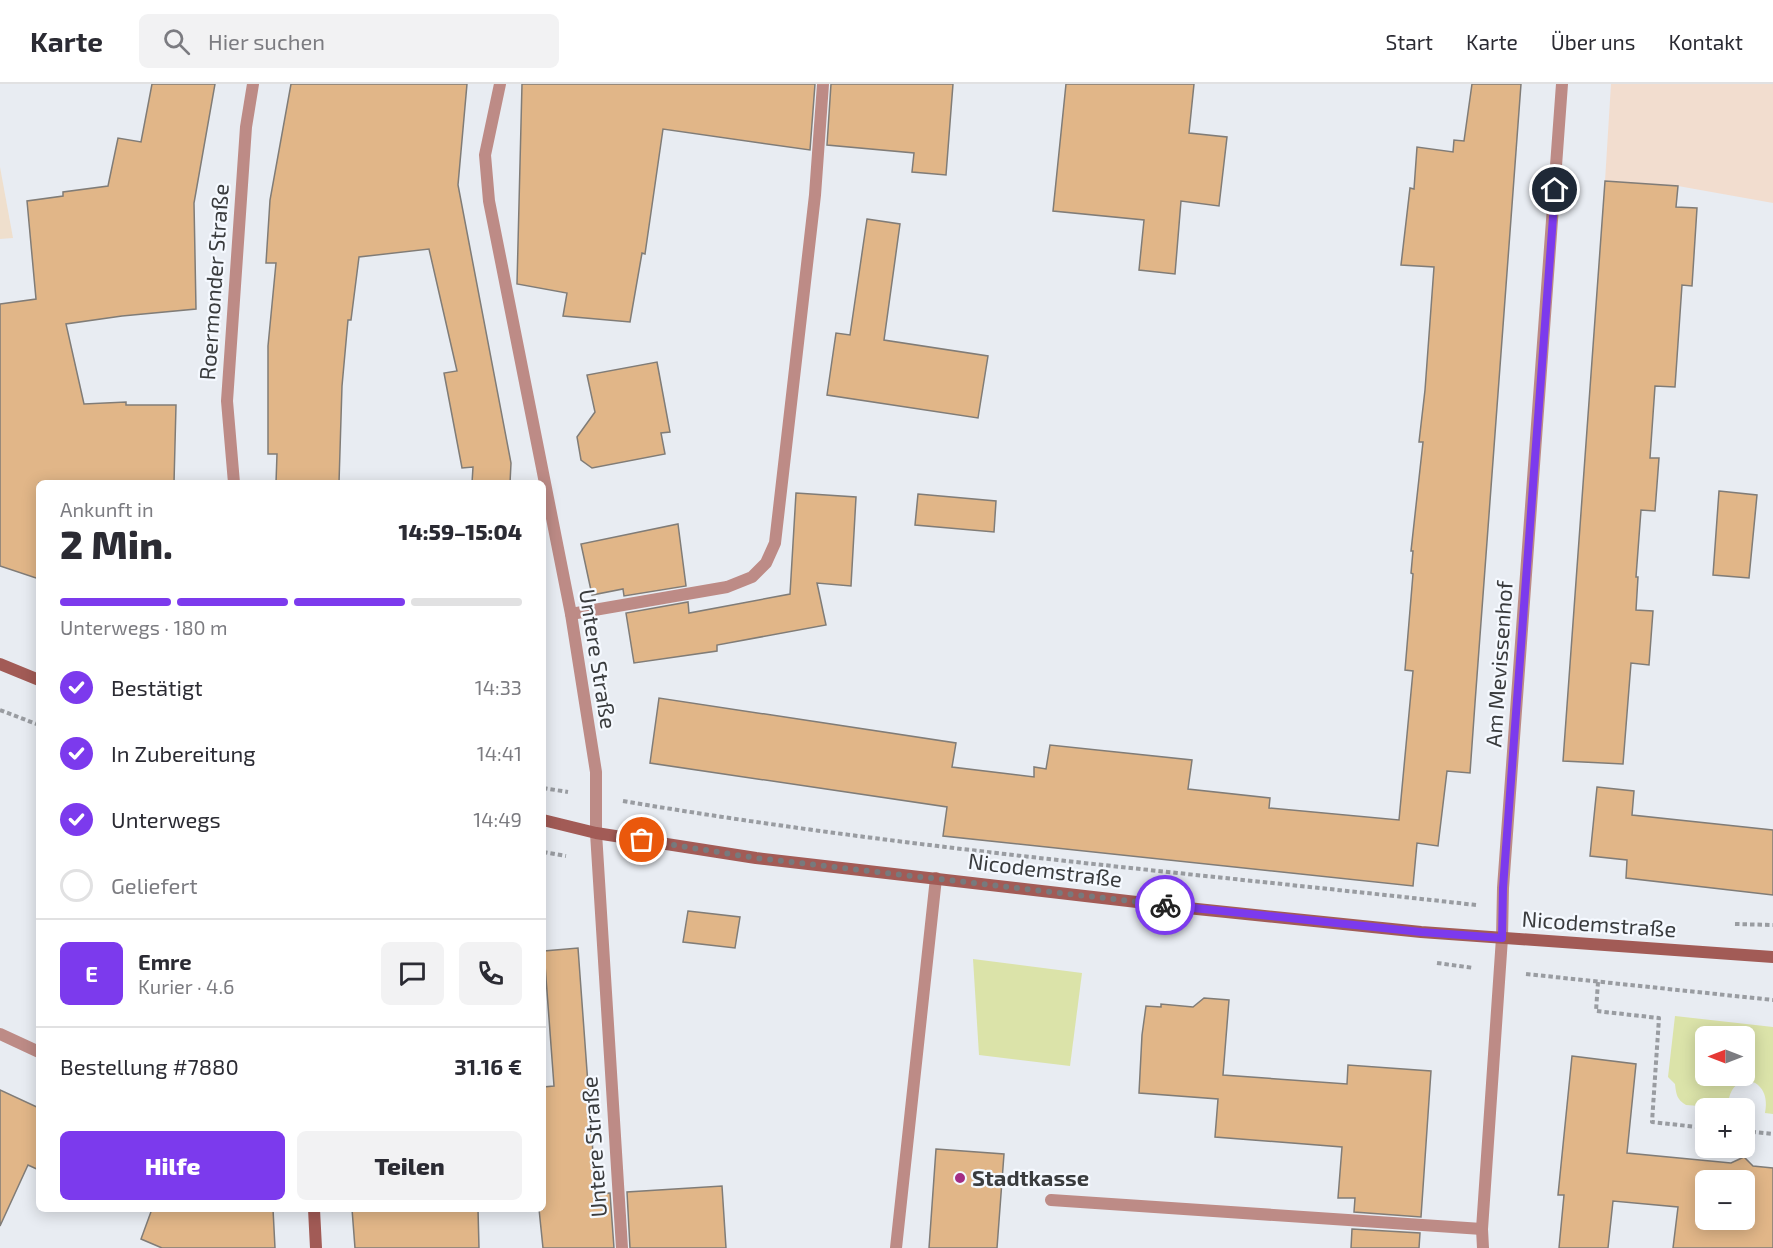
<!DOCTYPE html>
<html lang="de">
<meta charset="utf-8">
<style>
:root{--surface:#fff;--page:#f2f2f3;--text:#2b2b33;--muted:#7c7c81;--line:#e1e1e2;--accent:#7c3aed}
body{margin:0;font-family:"Exo 2",sans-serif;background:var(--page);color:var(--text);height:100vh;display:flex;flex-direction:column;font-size:22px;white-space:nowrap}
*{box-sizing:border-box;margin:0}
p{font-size:20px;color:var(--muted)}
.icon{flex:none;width:33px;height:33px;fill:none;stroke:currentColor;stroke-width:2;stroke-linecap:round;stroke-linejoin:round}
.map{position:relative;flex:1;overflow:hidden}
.details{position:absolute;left:36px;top:396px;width:510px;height:732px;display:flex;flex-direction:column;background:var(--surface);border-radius:9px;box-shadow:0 3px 15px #0003}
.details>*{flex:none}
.needle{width:39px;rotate:270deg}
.controls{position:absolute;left:1695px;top:942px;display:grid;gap:12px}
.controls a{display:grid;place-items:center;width:60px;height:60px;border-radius:9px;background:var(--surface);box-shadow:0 3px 15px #0003;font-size:30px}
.pin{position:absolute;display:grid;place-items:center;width:51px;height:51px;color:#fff;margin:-26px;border:3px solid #fff;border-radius:50%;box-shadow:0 2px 6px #0007}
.courier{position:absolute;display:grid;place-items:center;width:60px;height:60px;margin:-30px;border:4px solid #7c3aed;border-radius:50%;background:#fff;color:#222;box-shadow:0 2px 8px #0007}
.summary em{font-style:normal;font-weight:800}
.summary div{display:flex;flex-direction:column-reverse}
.summary{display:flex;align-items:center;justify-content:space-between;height:102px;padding:0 24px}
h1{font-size:39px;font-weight:800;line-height:45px}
.bar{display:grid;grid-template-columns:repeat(4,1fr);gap:9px 6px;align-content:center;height:72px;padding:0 24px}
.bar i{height:8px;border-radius:4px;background:var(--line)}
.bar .on{background:var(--accent)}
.bar p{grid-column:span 4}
.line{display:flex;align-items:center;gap:15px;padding:0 24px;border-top:2px solid var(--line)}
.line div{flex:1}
.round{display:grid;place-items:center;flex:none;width:63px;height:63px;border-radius:9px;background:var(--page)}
ol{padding:0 24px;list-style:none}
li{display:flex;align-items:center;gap:18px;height:66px}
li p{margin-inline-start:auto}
li .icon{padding:6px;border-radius:50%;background:var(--accent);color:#fff;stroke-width:4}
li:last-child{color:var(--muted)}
li i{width:33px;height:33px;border:3px solid var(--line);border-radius:50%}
.button{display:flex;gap:12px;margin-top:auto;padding:12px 24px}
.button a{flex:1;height:69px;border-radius:9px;background:var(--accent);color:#fff;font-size:24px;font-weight:800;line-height:69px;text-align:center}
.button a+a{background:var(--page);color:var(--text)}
header{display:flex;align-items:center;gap:36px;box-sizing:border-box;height:84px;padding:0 30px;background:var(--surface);border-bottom:2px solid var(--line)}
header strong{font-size:28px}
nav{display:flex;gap:33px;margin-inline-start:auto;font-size:21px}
.search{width:420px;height:54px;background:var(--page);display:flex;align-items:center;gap:15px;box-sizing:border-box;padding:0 21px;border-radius:9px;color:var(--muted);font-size:22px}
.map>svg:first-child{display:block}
</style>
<header>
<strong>Karte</strong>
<div class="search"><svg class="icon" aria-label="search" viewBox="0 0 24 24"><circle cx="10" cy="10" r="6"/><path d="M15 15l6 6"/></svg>Hier suchen</div>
<nav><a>Start</a><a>Karte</a><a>Über uns</a><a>Kontakt</a></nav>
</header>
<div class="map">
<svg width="1773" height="1164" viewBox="0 0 1773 1164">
<rect width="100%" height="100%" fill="#e8ecf2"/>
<polygon fill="#f2ddcf" points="1611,0 1773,0 1773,119 1678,102 1605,97"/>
<polygon fill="#efdfcd" points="0,83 13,154 0,155"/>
<g fill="#dbe3a9" fill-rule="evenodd">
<polygon points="973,875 1082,889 1070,982 979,971"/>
<path d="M1675 932 1773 943V1030L1765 1029C1773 991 1728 984 1728 1024L1686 1021C1677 1016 1676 1010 1675 1000L1668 993ZM1706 952H1744V992H1706Z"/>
</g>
<g fill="#e1b688" stroke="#807c77" stroke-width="1.5" fill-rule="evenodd">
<polygon points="152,0 215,0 194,119 196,225 122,232 66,240 84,320 126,318 126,321 176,321 174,399 39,399 39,495 0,482 0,220 36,215 27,117 63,112 63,108 108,102 118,54 141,58"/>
<polygon points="291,0 467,0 458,101 511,379 510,399 472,399 473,383 462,384 444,289 457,287 429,165 359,173 351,236 348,236 342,302 339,399 276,399 277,370 268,370 268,262 276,179 266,179 270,116"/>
<polygon points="522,0 815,0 810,66 663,45 645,170 642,169 630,238 563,232 567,209 517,200"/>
<polygon points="831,0 953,0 946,91 912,88 914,69 827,61"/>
<polygon points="1066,0 1194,0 1189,49 1227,53 1219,122 1181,117 1175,190 1139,186 1144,136 1053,127"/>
<polygon points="1472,0 1521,0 1475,619 1470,689 1447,687 1438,762 1417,759 1413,802 943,752 947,723 650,679 659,614 956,659 952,683 1034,693 1034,683 1046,685 1050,661 1192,676 1188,705 1270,714 1269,724 1399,736 1413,587 1405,586 1413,490 1411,489 1413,467 1411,467 1423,358 1419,358 1425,306 1434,183 1401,181 1410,104 1414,105 1417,63 1453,68 1454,56 1464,57"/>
<polygon points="1605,97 1678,102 1676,123 1697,124 1692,202 1682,201 1675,303 1655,302 1650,374 1659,374 1655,427 1641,426 1636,493 1638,493 1636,526 1653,527 1649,581 1631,579 1623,680 1563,677"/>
<polygon points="867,135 900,140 884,256 988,272 978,334 827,311 836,249 850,251"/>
<polygon points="657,278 670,348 661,349 665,370 592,384 581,376 577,353 595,328 587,291"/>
<polygon points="1719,407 1757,411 1749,494 1713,491"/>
<polygon points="796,409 856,413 851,502 817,499 826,541 717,561 717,567 634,579 626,529 688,518 689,529 790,510"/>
<polygon points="918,410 996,417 994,448 915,441"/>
<polygon points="678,440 686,502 624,512 623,505 592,511 581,460"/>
<polygon points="1597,703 1634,707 1632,731 1773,746 1773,811 1626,794 1627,776 1590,772"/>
<polygon points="688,827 740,833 735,864 683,858"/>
<polygon points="578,864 596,1110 610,1109 614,1164 543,1164 539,1125 543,1125 543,1003 554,1002 544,867"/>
<polygon points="1204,914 1229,916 1223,991 1347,1000 1348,981 1431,987 1421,1133 1354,1128 1355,1114 1338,1114 1342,1063 1215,1053 1218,1015 1139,1009 1142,951 1146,922 1161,923 1161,920 1193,923"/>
<path d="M1572 972 1636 980 1627 1069 1731 1079 1744 1073 1753 1082 1773 1084V1164H1673L1678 1123 1613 1117 1608 1164H1559L1564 1111H1558ZM1706 1096H1744V1136H1706Z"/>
<polygon points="0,1006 39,1024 39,1086 28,1081 0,1142"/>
<polygon points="936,1065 1004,1070 997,1164 929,1164"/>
<polygon points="722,1102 726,1164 630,1164 627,1108"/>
<polygon points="152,1125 273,1125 275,1164 162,1164 141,1155"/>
<polygon points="352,1125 478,1125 479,1164 355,1164"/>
<polygon points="1352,1145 1420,1149 1419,1164 1351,1164"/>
</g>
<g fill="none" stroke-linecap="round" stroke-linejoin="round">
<g stroke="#999ca1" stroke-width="4" stroke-dasharray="4.5 3" stroke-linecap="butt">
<polyline points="0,626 39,641"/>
<polyline points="543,704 568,708"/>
<path d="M623 717C905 765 1192 789 1476 821"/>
<polyline points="543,768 566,772"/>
<polyline points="1735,840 1773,841"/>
<polyline points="1437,879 1474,884"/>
<polyline points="1526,890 1773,916"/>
<polyline points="1598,898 1596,927 1659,934 1652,1038 1706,1044"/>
<polyline points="1744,1047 1773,1050"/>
</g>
<g stroke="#bd8b86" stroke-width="12">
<polyline points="571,530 727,503 752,493 766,479 775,459 815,111 823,0"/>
<polyline points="1051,1116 1482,1145"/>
<polyline points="896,1164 936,794"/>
</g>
<g stroke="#bd8b86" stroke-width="12">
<polyline points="500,0 485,71 489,117 571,530 596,688 596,749 622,1164"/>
<polyline points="0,950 39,968"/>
<polyline points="1483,1164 1482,1145 1502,854 1503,804 1562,0"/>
</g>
<polyline stroke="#bd8b86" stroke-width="12" points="234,399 227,317 246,43 253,0"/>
<g stroke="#a25b56" stroke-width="12">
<polyline points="0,580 39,596"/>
<polyline points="543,736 596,749 756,774 1197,825 1421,848 1773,873"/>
<polyline points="314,1125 316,1164"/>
</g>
</g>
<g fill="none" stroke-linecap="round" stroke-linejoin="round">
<polyline stroke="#777a7d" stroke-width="6" stroke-dasharray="0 10.8" points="642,756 756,774 1165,821"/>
<polyline stroke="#7c3aed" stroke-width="8" points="1165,821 1421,848 1502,854 1503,804 1555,106"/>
</g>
<circle fill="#a32d84" stroke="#f5f9ff" stroke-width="2" cx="960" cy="1094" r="6"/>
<g text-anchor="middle" stroke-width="4.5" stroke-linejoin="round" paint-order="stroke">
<g font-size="22" fill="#3a3c3e" stroke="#f5f9ff">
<text transform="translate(214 198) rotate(-86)" y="8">Roermonder Straße</text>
<text transform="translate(598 575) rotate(81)" y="8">Untere Straße</text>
<text transform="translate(1499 580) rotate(-86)" y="8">Am Mevissenhof</text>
<text transform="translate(1045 786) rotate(7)" y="8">Nicodemstraße</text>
<text transform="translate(1599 840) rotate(4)" y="8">Nicodemstraße</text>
<text transform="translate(594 1063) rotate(-94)" y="8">Untere Straße</text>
</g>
<g font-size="22" font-weight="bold" fill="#3a3c3e" stroke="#f5f9ff" text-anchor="start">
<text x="972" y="1102">Stadtkasse</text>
</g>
</g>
</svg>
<div class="controls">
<a><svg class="needle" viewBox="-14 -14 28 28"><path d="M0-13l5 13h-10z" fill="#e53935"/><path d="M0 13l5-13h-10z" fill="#7c7c81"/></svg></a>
<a>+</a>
<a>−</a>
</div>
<div class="pin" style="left:642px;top:756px;background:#ea580c"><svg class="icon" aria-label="bag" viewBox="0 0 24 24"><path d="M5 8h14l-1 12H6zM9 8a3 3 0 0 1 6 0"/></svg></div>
<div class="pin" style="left:1555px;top:106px;background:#1f2937"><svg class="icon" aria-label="home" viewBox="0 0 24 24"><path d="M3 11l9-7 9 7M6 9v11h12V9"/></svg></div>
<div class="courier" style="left:1165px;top:821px"><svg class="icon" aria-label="bike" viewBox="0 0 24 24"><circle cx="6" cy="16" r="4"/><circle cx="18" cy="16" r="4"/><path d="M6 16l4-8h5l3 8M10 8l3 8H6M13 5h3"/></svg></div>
<section class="details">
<div class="summary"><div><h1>2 Min.</h1><p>Ankunft in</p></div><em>14:59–15:04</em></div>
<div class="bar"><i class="on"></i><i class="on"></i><i class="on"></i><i></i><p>Unterwegs · 180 m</p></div>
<ol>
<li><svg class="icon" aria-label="check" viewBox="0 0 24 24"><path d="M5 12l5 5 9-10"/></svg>Bestätigt<p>14:33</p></li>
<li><svg class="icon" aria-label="check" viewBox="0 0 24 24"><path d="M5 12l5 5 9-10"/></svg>In Zubereitung<p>14:41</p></li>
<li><svg class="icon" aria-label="check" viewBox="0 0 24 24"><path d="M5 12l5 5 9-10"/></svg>Unterwegs<p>14:49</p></li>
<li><i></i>Geliefert</li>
</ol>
<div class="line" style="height:108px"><b class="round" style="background:var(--accent);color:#fff">E</b><div><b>Emre</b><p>Kurier · 4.6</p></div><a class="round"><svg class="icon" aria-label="chat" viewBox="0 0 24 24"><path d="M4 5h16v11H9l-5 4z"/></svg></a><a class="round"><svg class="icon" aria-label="phone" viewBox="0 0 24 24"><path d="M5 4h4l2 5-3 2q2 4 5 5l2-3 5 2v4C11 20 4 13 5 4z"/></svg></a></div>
<div class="line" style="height:78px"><div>Bestellung #7880</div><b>31.16 €</b></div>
<div class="button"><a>Hilfe</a><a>Teilen</a></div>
</section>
</div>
